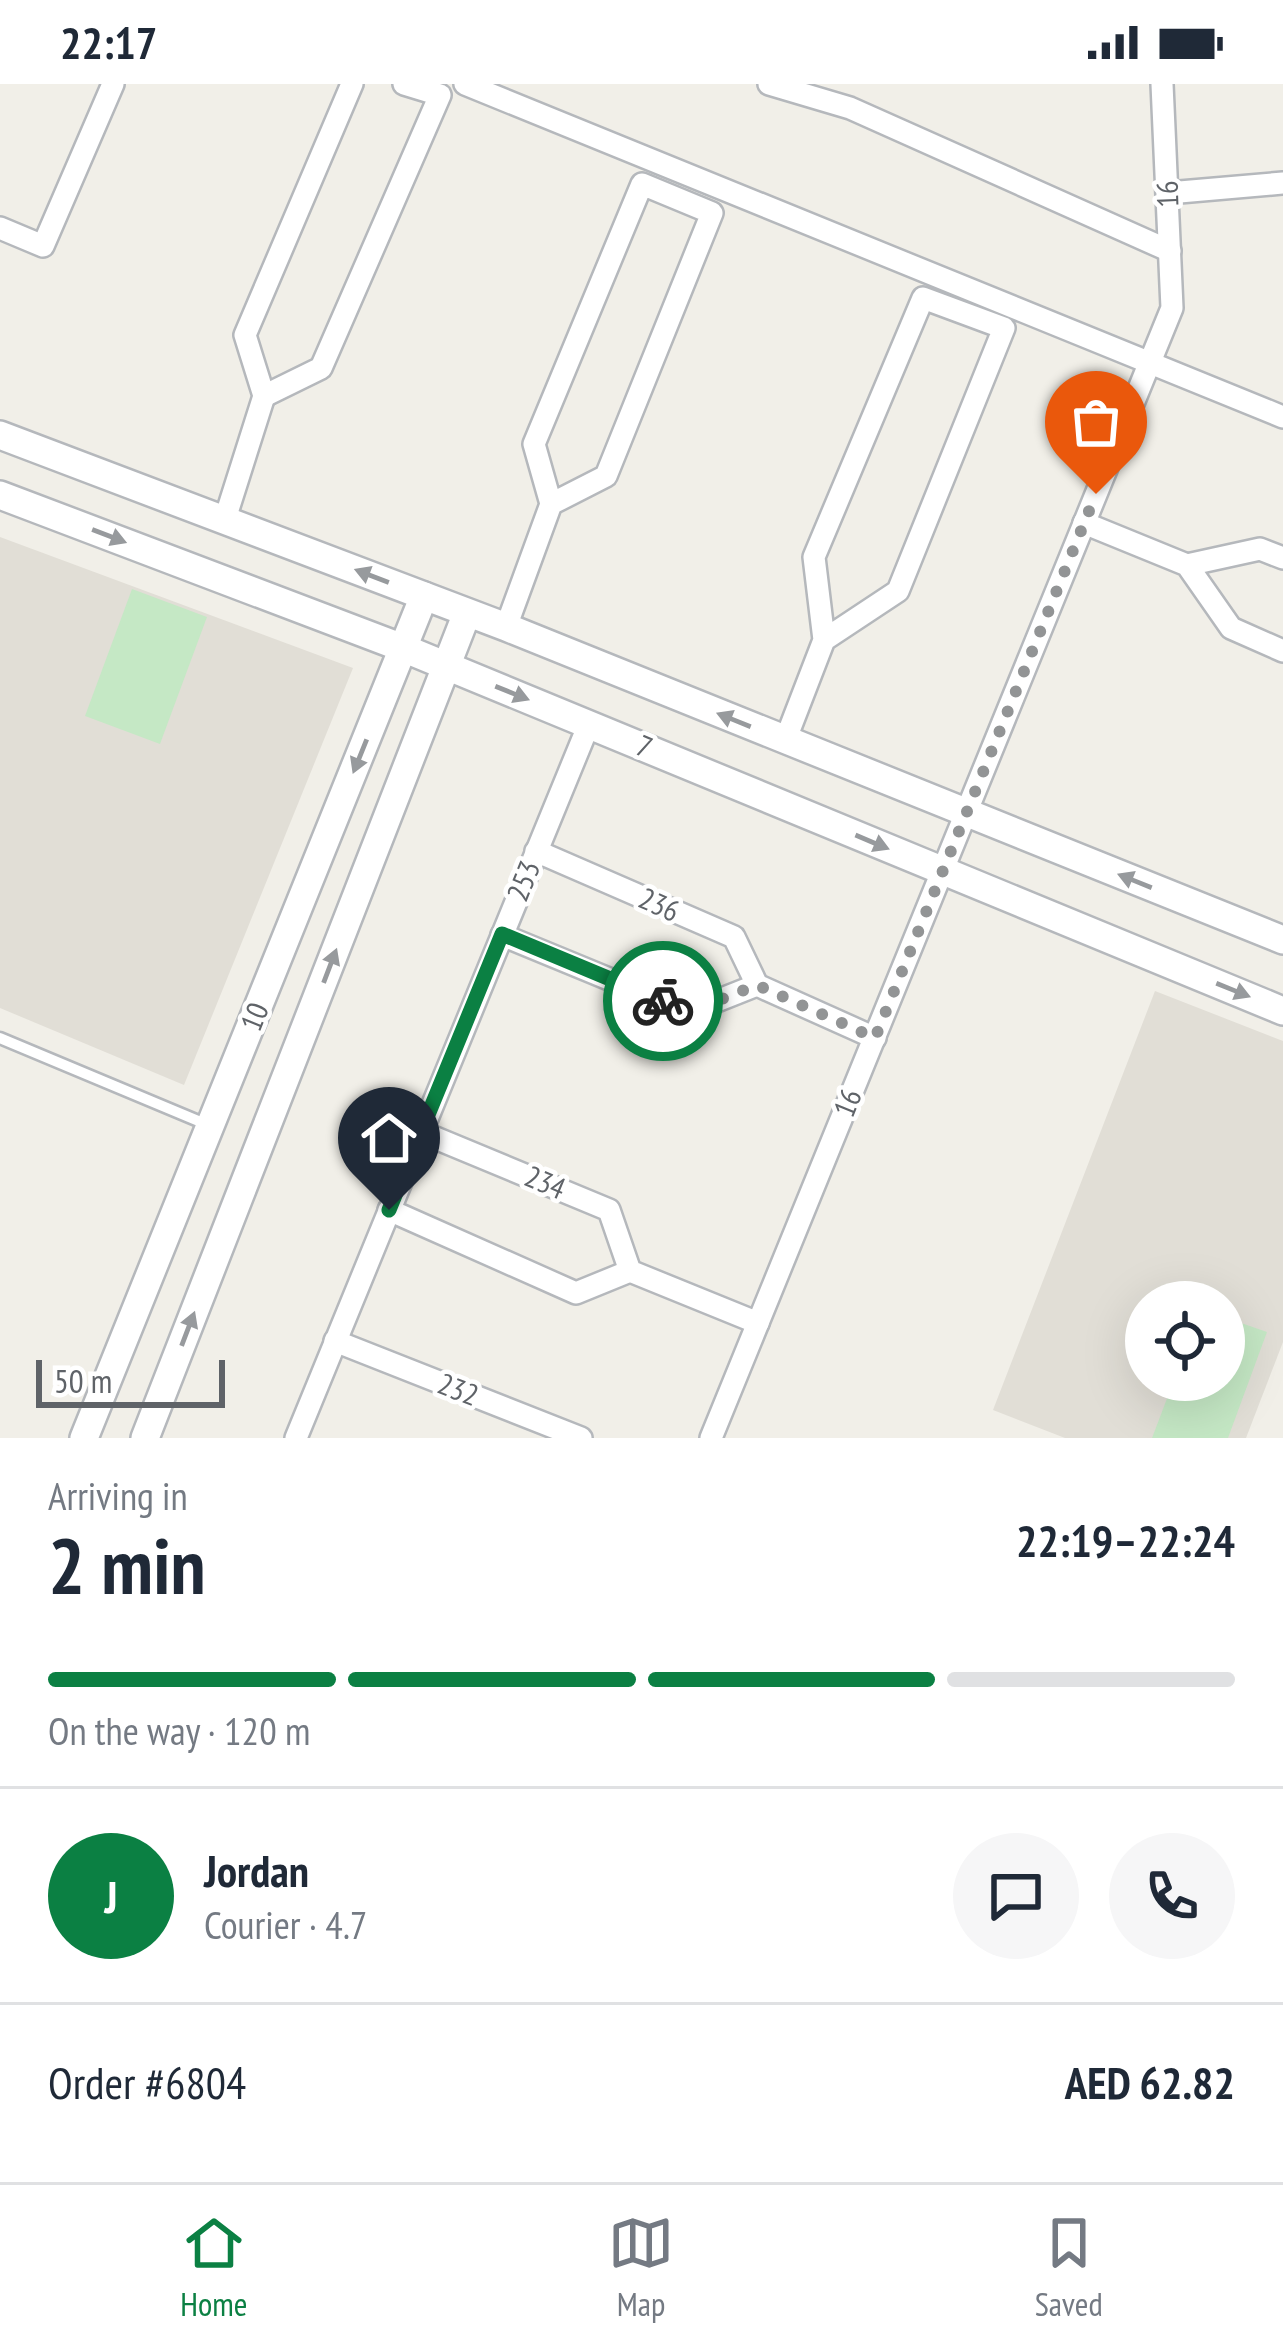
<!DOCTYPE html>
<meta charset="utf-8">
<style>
:root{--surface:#fff;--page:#f6f6f7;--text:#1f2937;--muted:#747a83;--line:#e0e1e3;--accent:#0b8043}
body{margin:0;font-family:"PT Sans Narrow",sans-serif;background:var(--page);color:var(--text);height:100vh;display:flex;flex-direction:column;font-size:45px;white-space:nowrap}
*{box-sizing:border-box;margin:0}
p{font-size:39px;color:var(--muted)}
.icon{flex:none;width:66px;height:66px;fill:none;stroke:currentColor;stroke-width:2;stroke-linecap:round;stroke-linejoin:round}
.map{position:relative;height:1354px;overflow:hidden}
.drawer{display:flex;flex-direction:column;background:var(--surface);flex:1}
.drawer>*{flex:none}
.buttons{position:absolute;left:1125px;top:1197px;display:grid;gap:24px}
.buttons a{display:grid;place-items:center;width:120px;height:120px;border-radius:50%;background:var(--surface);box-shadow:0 12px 48px #0002;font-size:60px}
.scale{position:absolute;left:36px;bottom:30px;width:189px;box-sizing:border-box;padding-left:12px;border:6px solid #5f6368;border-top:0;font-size:33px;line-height:42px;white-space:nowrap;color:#5f6368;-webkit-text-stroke:9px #fff;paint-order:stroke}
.pin{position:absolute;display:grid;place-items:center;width:102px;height:102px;color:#fff;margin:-123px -51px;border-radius:50% 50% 50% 0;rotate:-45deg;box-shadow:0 0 12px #0007}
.pin .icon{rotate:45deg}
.courier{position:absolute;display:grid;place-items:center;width:120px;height:120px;margin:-60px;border:9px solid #0b8043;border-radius:50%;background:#fff;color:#222;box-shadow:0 3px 15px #0007}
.summary em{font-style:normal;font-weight:600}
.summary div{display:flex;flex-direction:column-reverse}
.summary{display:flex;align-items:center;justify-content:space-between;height:204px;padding:0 48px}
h1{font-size:78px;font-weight:600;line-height:90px}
.bar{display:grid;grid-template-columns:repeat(4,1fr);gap:18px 12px;align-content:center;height:144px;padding:0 48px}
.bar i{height:15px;border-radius:9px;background:var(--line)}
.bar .active{background:var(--accent)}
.bar p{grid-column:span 4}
.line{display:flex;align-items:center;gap:30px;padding:0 48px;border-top:3px solid var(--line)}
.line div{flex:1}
.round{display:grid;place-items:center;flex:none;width:126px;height:126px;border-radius:63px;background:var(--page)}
.status{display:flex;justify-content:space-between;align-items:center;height:84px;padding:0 60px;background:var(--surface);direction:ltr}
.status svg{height:33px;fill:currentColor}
.menu{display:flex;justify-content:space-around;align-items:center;height:168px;border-top:3px solid var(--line);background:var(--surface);font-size:33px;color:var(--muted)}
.menu a{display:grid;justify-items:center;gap:6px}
.menu .active{color:var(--accent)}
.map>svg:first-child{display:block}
</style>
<div class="status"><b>22:17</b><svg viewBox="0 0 49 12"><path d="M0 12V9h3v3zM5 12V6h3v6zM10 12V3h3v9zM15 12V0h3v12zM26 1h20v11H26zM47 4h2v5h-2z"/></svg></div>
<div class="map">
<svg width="1283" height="1354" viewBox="0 0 1283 1354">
<rect width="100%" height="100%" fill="#f1efe8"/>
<g fill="#e1ded6" fill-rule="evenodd">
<polygon points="0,453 353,584 184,1001 0,924"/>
<path d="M1155 907 1283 957V1258L1246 1354H1065L993 1326ZM1146 1218H1224V1296H1146Z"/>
</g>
<g fill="#c5e8c5">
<polygon points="132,505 207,533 160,660 85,632"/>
<polygon points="1224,1233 1267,1248 1228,1354 1152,1354 1174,1296 1224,1296"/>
</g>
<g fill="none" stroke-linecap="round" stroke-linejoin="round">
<defs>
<polyline id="service" points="0,954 208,1041"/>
<g id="minor">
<polyline points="465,0 1283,333"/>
<polyline points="769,0 850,24 1170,167"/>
<polyline points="1168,109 1283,99"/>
<polyline points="0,144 43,162 113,0"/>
<polyline points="264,312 321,284 440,11 404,0"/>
<polyline points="225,435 264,312 245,251 352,0"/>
<polyline points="1084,439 1187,481 1231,544 1283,567"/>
<polyline points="1187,481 1260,465 1283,474"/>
<polyline points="506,543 551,420 606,392 712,129 642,100 534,360 551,420"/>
<polyline points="785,657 824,556 898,507 1004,244 923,214 814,473 824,556"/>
<polyline points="536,767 734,853 757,901 875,954"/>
<polyline points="502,851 689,928 757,901"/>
<polyline points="421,1048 609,1126 630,1187 758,1239"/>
<polyline points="389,1126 576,1209 630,1187"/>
<polyline points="335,1257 581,1354"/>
<polyline points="296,1354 589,640"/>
<polyline points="711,1354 1172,224 1162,0"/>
</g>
<g id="tertiary">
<polyline points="0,351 506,543 1283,856"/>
<polyline points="0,411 403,564 1283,927"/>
<polyline points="84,1354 424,512"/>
<polyline points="145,1354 467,529"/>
</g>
</defs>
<use href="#service" stroke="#b5b8bc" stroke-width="15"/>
<use href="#minor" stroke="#b5b8bc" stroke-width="26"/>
<use href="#tertiary" stroke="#b5b8bc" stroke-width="32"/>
<use href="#service" stroke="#fff" stroke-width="10"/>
<use href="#minor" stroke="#fff" stroke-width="21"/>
<use href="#tertiary" stroke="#fff" stroke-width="27"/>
</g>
<defs><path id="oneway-solid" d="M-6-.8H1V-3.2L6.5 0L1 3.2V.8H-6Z" transform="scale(3)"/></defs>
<g fill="#979a9d">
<use href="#oneway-solid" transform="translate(109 452) rotate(21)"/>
<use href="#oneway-solid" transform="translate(372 492) rotate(-159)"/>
<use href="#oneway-solid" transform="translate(512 609) rotate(22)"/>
<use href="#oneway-solid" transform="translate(734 636) rotate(-158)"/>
<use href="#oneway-solid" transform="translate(360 672) rotate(112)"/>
<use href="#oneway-solid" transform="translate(872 758) rotate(23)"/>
<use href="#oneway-solid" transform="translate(1135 797) rotate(-158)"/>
<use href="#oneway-solid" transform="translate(330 882) rotate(-69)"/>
<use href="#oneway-solid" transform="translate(1233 906) rotate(22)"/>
<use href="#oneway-solid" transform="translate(188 1245) rotate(-69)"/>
</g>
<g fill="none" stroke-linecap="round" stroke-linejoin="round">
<polyline stroke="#929495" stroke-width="12" stroke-dasharray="0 21.6" points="663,917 689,928 757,901 875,954 1096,410"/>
<polyline stroke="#0b8043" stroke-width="15" points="389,1126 502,850 663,917"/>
</g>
<g text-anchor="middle" stroke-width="9" stroke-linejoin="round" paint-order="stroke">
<g font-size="30" fill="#5f6368" stroke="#fff">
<text transform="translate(1168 110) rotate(-92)" y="10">16</text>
<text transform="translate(644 663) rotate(23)" y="10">7</text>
<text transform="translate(524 797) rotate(-68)" y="10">253</text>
<text transform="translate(659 821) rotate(24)" y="10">236</text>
<text transform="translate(255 933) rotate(-68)" y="10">10</text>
<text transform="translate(848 1019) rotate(-68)" y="10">16</text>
<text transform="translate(545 1099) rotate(23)" y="10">234</text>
<text transform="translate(458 1306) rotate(21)" y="10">232</text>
</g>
</g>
</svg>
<div class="buttons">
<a><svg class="icon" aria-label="locate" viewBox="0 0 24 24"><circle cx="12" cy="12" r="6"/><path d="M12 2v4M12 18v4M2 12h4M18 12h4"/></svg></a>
</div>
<div class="scale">50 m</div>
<div class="pin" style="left:1096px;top:410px;background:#ea580c"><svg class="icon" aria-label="bag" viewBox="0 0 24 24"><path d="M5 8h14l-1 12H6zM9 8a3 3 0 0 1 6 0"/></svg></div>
<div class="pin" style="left:389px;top:1126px;background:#1f2937"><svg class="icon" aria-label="home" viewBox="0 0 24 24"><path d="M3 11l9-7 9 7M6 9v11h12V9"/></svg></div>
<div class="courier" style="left:663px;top:917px"><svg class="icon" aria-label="bike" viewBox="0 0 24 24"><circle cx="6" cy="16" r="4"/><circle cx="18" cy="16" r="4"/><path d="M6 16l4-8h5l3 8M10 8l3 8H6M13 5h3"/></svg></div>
</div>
<section class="drawer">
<div class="summary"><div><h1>2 min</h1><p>Arriving in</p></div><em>22:19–22:24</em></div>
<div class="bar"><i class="active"></i><i class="active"></i><i class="active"></i><i></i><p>On the way · 120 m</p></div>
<div class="line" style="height:216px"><b class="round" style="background:var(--accent);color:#fff">J</b><div><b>Jordan</b><p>Courier · 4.7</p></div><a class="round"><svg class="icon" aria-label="chat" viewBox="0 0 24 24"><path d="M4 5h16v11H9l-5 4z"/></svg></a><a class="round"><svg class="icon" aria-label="phone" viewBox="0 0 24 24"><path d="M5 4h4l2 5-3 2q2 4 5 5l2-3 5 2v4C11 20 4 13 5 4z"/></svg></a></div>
<div class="line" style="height:156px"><div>Order #6804</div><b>AED 62.82</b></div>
</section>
<nav class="menu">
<a class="active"><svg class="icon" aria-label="home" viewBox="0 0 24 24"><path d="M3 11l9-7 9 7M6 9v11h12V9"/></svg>Home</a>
<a><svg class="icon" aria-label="map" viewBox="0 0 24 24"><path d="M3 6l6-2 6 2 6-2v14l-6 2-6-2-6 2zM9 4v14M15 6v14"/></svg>Map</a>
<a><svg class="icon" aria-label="saved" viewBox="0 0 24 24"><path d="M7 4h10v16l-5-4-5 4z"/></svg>Saved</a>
</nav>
